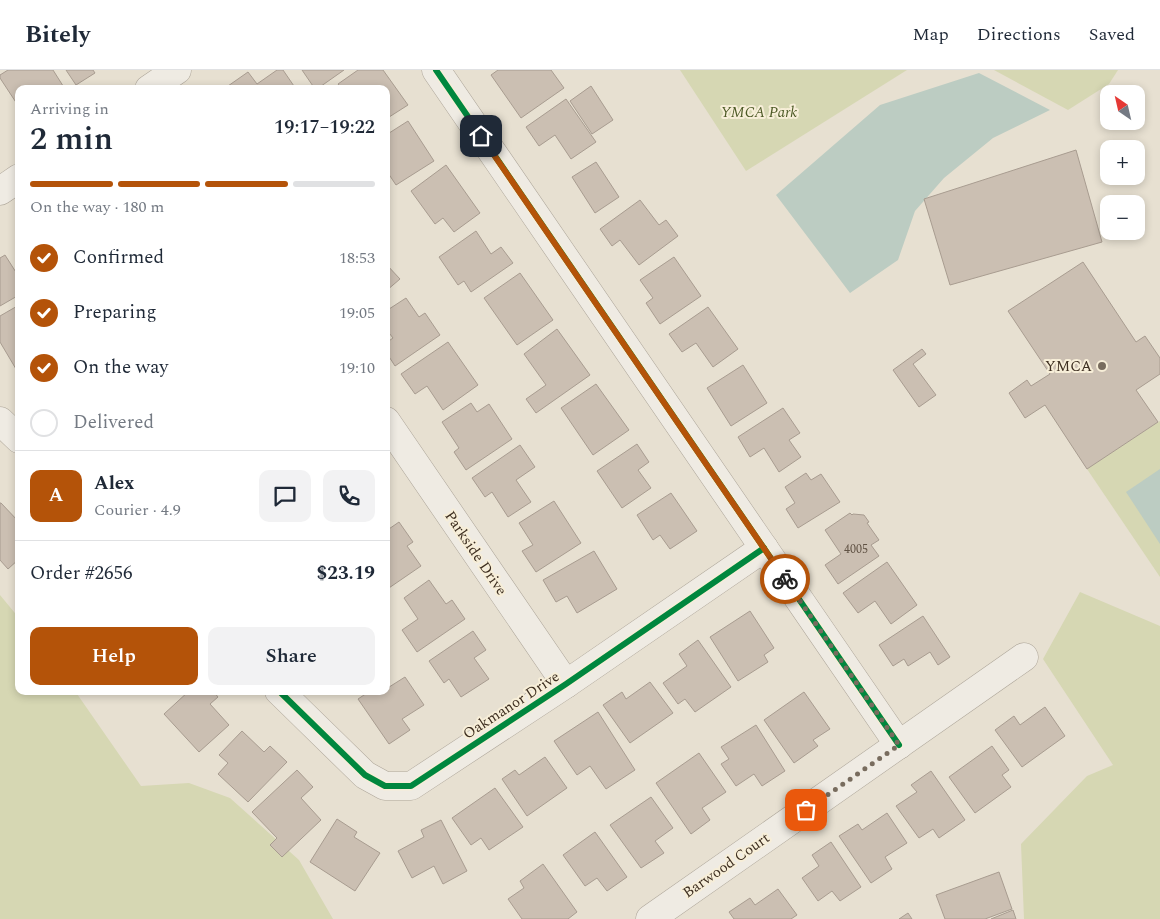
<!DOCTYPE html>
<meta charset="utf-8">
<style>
:root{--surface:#fff;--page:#f2f2f3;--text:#1f2937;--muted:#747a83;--line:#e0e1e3;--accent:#b45309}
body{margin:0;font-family:Spectral,serif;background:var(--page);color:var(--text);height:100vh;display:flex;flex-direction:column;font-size:19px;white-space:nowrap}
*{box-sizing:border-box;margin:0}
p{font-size:16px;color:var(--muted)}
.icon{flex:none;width:28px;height:28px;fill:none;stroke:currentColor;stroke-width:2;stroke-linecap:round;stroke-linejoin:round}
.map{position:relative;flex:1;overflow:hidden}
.side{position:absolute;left:15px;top:15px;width:375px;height:610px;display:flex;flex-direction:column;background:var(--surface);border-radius:10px;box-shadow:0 2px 8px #0003}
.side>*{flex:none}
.needle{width:32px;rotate:326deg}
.buttons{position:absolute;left:1100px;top:15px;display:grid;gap:10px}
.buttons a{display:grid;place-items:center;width:45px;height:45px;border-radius:10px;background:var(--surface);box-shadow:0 2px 8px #0003;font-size:25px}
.pin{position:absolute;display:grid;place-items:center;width:42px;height:42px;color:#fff;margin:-21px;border-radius:10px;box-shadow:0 2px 8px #0006}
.courier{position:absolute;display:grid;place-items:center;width:50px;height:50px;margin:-25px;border:4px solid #b45309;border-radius:50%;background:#fff;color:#222;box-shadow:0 1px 6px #0007}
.head em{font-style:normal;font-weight:600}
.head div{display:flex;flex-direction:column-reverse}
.head{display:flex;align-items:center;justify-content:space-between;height:85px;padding:0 15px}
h1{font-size:32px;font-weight:600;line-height:38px}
.bar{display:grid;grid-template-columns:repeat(4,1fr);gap:8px 5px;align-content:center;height:60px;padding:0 15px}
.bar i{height:6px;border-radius:4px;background:var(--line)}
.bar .on{background:var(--accent)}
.bar p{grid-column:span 4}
.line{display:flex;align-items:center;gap:12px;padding:0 15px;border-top:1px solid var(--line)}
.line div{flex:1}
.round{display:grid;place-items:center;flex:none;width:52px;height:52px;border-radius:10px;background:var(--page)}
ol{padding:0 15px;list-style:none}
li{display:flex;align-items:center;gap:15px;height:55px}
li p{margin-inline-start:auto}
li .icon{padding:5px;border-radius:50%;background:var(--accent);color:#fff;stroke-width:4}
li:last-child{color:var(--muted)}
li i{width:28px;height:28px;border:2px solid var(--line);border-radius:50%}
.action{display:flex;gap:10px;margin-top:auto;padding:10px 15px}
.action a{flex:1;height:58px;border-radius:10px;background:var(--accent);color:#fff;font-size:20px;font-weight:600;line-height:58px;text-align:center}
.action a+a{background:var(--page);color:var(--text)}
header{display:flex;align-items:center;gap:30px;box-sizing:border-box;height:70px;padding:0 25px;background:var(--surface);border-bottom:1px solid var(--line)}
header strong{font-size:24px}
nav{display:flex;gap:28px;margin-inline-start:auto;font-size:18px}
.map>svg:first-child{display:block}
</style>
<header>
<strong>Bitely</strong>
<nav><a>Map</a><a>Directions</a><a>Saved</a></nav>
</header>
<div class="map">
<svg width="1160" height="849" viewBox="0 0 1160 849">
<rect width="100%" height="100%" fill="#e7e0d1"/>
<g fill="#d6d7b3">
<polygon points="680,0 907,0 746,101"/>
<polygon points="994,0 1118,0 1109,14 1068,40"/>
<polygon points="1160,351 1160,507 1087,399"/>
<polygon points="1080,522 1160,556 1160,849 1024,849 1021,774 1087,706 1113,695 1043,589"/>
<polygon points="0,525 19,548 19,621 75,621 141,716 189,713 230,728 299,790 333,849 0,849"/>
</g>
<g fill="#bcccc2">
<polygon points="979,3 1050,40 993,68 944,108 915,141 898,190 850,223 776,125 880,35"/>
<polygon points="1160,399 1160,474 1126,422"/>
</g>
<g fill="#cbbfb2" stroke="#a89c90">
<polygon points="8,0 53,0 65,19 19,19 19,37 0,8 0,5"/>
<polygon points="66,0 93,0 95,3 76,15"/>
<polygon points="277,0 283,0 296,19 230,19 228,16 248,2 257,14"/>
<polygon points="302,0 344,0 317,19 315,19"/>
<polygon points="358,0 383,0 408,35 386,49 386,19 342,19 338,14"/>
<polygon points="498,0 551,0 564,18 521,48 491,5"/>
<polygon points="591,16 613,50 592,64 570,31"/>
<polygon points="566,29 596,72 571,89 555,65 539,76 526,57"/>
<polygon points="408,51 434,91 396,115 386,100 386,65"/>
<polygon points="1076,80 1102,172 950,215 924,129"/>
<polygon points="596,92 619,127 595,143 572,107"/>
<polygon points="446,95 480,143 454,162 443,148 435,154 411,121"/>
<polygon points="640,130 659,155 666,150 678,166 639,195 620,170 612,176 600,159"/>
<polygon points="476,161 491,184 501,177 513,193 471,222 464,211 458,215 439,187"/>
<polygon points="5,185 19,207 19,225 0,236 0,188"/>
<polygon points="674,187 701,226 660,254 646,233 653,228 640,210"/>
<polygon points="1083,192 1136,272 1145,266 1160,288 1160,304 1136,320 1158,352 1087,399 1045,335 1025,348 1009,323 1027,310 1031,316 1050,304 1008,241"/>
<polygon points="386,194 400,209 386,221"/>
<polygon points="520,203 553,250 517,275 484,228"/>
<polygon points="406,228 419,247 425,243 440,265 395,296 386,282 386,273 393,268 386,259 386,241"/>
<polygon points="19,235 19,297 16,299 0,272 0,246"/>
<polygon points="708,237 738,279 713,297 696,273 682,282 669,264"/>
<polygon points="557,259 590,305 536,343 526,329 546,315 524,284"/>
<polygon points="448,272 478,315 443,340 427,316 415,324 401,304"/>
<polygon points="922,279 926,284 913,294 936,325 919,337 893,300"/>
<polygon points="743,295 767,333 731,356 707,318"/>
<polygon points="596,314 629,360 593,385 561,338"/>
<polygon points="471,333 477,342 489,334 512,369 466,400 454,382 459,378 442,352"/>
<polygon points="783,338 800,363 789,370 801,387 779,402 764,378 750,387 738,367"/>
<polygon points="637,374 649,392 638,400 651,418 622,438 597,401"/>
<polygon points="520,375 535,397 516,410 531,432 508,447 492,422 485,427 472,408"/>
<polygon points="806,403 811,410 821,404 840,432 798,458 786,439 795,433 785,417"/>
<polygon points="671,423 697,461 670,479 660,465 653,470 637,445"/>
<polygon points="554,431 581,473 536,502 522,481 533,475 519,453"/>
<polygon points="0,433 1,433 19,452 19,489 8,499 0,490"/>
<polygon points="850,443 852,445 853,444 864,445 869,452 867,453 879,470 871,475 879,486 838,514 825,495 841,484 825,460"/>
<polygon points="399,452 413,472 407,476 421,496 386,520 386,461"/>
<polygon points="594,481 617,519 577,543 567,526 556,532 543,510"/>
<polygon points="887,492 917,535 891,554 875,531 858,543 843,523"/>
<polygon points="429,510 446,534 452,530 465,549 417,582 402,560 418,549 404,528"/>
<polygon points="750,541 774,578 764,585 768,592 738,611 710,567"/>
<polygon points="923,546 950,587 938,595 930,582 908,596 904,589 893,596 879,575"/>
<polygon points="473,561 486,580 474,588 489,609 461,627 449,609 444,613 429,591"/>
<polygon points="698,570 731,617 695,642 685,629 678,634 663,613 687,596 679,584"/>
<polygon points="405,607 424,635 402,649 410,660 389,674 358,629 370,621 386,621 386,619"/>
<polygon points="650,612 673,643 630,673 603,635 622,622 626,629"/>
<polygon points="189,621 213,621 218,627 210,634 229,655 199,682 164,644"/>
<polygon points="804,622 830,659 813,670 818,676 794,693 764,650"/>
<polygon points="1045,637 1065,666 1022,697 995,660 1014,646 1020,655"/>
<polygon points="598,642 635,700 606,719 590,696 577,705 554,671"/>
<polygon points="756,655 785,701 762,716 754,704 736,716 721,694 729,689 721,677"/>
<polygon points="242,661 264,682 270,676 287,692 248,732 218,704 228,693 219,685"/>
<polygon points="992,676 1009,700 1002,705 1011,717 975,743 949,707"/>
<polygon points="699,683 726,722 702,738 710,750 691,764 656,713"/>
<polygon points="545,687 567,718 527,746 502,709 515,700 519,705"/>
<polygon points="297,700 313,717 301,728 321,750 282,787 270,775 277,768 252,742"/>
<polygon points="931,701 965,750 939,768 933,759 919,768 896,736 917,722 911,715"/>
<polygon points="495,718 523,757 489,780 481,768 471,775 452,748"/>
<polygon points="651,727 673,758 655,771 664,783 641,798 610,755"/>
<polygon points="887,743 907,773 885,787 892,799 871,813 839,766 858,754 862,760"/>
<polygon points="337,749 357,762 354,767 380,783 355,821 310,792"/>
<polygon points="441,750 467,801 443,814 434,796 412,808 398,781 424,767 421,760"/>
<polygon points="595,762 627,807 607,821 597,808 585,816 563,785"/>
<polygon points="831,772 861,817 840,831 832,821 818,831 802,808 819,796 812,785"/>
<polygon points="543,794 577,842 568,849 522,849 508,829 524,818 520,811"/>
<polygon points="999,802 1012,839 985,849 945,849 936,825"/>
<polygon points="778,819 797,845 791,849 734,849 729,842 750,828 755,835"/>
<polygon points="1013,840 1016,849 991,849"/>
<polygon points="908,843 912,849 899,849"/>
</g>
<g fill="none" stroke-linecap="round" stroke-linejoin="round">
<defs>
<g id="minor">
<polyline points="436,0 899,675"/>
<polyline points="149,19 177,0"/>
<polyline points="0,121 19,108"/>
<polyline points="0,351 19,369"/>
<polyline points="386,351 566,614"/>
<polyline points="279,621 365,705 385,716 411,716 566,614 764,478"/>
<polyline points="650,849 1024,587"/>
</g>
</defs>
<use href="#minor" stroke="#ada599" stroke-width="29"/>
<use href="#minor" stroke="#efebe3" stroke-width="28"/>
<defs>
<g id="cycleway">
<polyline points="436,0 899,675"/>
<polyline points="279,621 365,705 385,716 411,716 566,614 764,478"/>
</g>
</defs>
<use href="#cycleway" stroke="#f7eed8" stroke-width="9"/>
<use href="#cycleway" stroke="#00873e" stroke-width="6"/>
</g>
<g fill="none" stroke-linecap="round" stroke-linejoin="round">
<polyline stroke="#786c5e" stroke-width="5" stroke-dasharray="0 9" points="785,509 899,675 806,740"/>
<polyline stroke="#b45309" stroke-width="6" points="481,66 785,509"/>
</g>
<circle fill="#786c5e" stroke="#f7eed8" stroke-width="2" cx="1102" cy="296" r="5"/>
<g text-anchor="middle" stroke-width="4" stroke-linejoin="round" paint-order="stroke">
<g font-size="12" fill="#605244">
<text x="856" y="483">4005</text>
</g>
<g font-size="15" font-style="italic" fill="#4d5a26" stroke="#f7eed8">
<text x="759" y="47">YMCA Park</text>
</g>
<g font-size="15" fill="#3d2e20" stroke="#f7eed8" text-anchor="end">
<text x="1092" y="301">YMCA</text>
</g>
<g font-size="15" fill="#3d2e20" stroke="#f7eed8">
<text transform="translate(476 483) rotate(56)" y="5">Parkside Drive</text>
<text transform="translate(511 635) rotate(-33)" y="5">Oakmanor Drive</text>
<text transform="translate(726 795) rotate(-35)" y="5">Barwood Court</text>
</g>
</g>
</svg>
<div class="buttons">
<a><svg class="needle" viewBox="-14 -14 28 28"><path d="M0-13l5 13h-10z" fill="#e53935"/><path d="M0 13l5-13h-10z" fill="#747a83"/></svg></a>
<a>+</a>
<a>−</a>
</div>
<div class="pin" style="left:806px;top:740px;background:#ea580c"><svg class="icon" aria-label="bag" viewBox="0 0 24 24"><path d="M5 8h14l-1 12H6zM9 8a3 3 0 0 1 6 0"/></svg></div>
<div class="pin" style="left:481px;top:66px;background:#1f2937"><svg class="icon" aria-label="home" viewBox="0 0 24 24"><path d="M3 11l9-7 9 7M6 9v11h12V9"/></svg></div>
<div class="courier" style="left:785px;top:509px"><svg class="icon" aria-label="bike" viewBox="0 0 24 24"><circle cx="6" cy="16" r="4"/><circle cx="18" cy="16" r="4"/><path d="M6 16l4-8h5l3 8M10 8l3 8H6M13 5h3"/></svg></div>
<section class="side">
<div class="head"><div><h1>2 min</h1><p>Arriving in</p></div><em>19:17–19:22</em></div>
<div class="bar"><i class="on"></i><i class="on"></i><i class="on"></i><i></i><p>On the way · 180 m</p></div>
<ol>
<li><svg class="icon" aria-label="check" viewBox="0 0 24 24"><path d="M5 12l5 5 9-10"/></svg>Confirmed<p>18:53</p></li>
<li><svg class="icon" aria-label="check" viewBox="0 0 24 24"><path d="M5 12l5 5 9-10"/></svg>Preparing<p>19:05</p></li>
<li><svg class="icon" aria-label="check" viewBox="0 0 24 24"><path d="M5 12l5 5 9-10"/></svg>On the way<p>19:10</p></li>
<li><i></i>Delivered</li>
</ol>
<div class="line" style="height:90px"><b class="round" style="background:var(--accent);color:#fff">A</b><div><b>Alex</b><p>Courier · 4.9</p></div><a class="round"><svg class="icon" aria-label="chat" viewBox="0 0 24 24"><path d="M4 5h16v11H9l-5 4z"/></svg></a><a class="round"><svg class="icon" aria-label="phone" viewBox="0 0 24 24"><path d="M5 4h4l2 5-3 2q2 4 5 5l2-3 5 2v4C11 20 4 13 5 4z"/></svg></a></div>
<div class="line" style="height:65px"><div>Order #2656</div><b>$23.19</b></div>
<div class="action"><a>Help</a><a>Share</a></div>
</section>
</div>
